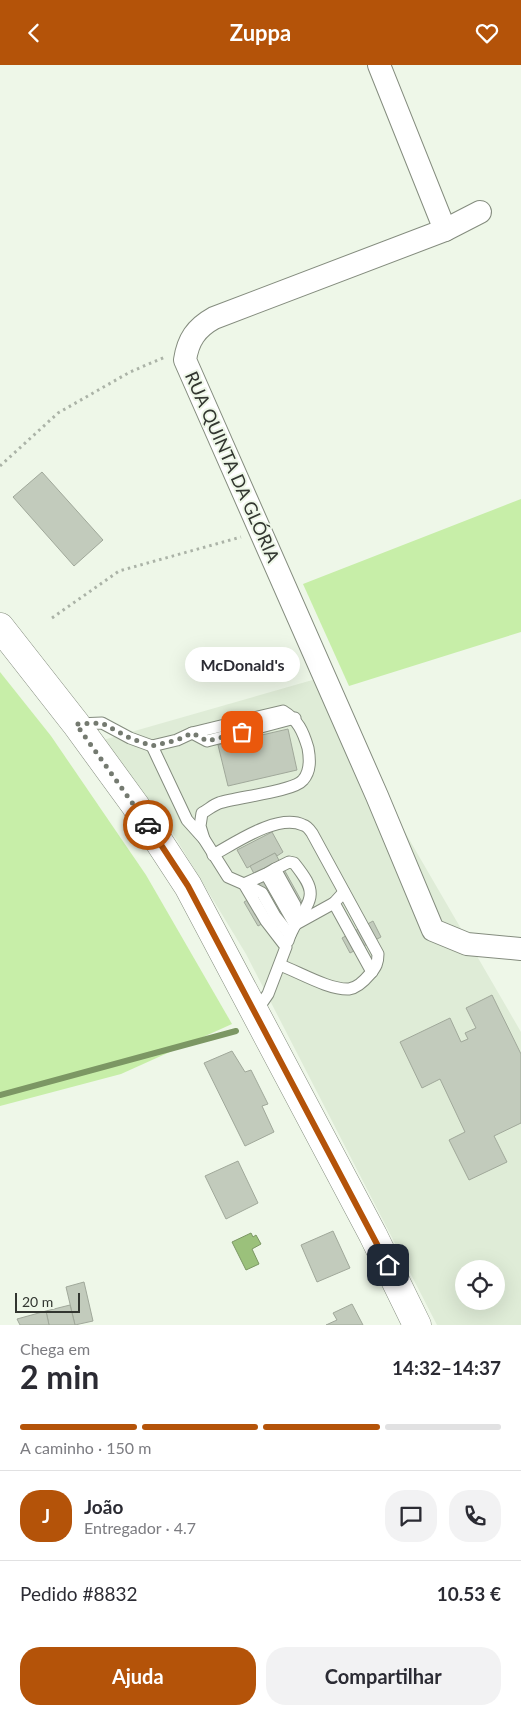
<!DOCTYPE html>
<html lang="pt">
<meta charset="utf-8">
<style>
:root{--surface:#fff;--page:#f2f2f3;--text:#2b2b33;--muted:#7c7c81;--line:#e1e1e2;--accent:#b45309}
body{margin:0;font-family:Lato,sans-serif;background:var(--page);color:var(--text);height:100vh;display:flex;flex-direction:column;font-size:19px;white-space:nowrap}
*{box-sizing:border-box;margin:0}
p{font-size:16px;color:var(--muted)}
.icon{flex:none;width:28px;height:28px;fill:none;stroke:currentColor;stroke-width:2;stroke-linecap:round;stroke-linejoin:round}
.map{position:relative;height:1260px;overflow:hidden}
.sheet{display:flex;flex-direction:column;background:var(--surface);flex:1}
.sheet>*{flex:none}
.buttons{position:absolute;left:455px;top:1195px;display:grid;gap:10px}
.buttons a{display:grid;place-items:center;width:50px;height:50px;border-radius:50%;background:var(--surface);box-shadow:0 5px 20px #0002;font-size:25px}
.scale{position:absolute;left:15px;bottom:12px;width:65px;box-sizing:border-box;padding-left:5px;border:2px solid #323630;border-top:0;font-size:14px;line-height:18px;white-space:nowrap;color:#323630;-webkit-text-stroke:4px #eef7e8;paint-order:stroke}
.pin{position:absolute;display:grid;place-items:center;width:42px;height:42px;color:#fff;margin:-21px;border-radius:10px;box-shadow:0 2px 8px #0006}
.courier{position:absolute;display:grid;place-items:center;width:50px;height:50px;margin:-25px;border:4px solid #b45309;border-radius:50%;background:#fff;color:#222;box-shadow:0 1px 6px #0007}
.bubble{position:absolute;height:35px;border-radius:18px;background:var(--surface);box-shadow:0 5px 20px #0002;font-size:16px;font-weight:700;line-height:35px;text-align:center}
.summary em{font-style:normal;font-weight:700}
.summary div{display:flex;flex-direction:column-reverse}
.summary{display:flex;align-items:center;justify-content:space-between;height:85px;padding:0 20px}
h1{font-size:32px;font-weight:700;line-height:38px}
.bar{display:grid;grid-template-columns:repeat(4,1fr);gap:8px 5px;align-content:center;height:60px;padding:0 20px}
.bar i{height:6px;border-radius:4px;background:var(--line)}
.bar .on{background:var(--accent)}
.bar p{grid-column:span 4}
.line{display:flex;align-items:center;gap:12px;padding:0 20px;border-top:1px solid var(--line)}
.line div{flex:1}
.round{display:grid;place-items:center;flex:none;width:52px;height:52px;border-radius:20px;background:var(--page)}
.primary-button{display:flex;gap:10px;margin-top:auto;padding:10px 20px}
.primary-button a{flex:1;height:58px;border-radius:20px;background:var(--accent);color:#fff;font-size:20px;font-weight:700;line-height:58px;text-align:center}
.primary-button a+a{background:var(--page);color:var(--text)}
header{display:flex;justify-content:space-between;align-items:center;height:65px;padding:0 20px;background:var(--accent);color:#fff;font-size:22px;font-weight:700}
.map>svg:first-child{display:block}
</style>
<header><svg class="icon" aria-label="back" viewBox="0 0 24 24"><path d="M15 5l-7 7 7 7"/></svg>Zuppa<svg class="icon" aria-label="heart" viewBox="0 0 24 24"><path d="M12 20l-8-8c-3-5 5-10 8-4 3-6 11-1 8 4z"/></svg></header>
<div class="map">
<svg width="521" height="1260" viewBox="0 0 521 1260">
<rect width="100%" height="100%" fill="#eef7e8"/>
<path fill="#dfecd7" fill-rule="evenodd" d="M316 614 521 967V1260H437L246 889 164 754 103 675ZM464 1204H496V1236H464Z"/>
<g fill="#c7eea8">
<polygon points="521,434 521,567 349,621 303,519"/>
<polygon points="0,607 51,671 146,810 232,959 121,1009 0,1041"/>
</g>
<polygon fill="#9bc17b" stroke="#7c9764" points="251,1168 253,1172 256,1170 261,1179 252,1184 259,1199 246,1205 232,1177"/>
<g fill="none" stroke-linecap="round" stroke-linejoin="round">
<polyline stroke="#7c9764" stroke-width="6" points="0,1030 236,966"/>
</g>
<g fill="#c2cbbc" stroke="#a0a89a">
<polygon points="42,407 103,475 74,501 13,432"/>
<polygon points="288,664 297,705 228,721 218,680"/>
<polygon points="272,767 283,787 277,791 275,788 247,803 237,785"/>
<polygon points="275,788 302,837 258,861 244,837 263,826 250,801"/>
<polygon points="373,856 381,872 350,888 342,873"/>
<polygon points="492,930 521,989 521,1058 494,1071 507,1097 469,1115 449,1075 465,1067 440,1014 422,1023 400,977 450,953 461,977 468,974 465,968 476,963 466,943"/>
<polygon points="232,986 245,1007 251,1005 268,1039 262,1041 274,1067 245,1081 204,998"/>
<polygon points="238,1096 258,1138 226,1154 205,1111"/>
<polygon points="333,1166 350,1203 317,1217 301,1180"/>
<polygon points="84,1217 93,1256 75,1260 66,1222"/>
<polygon points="352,1239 363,1260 326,1260 337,1255 333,1248"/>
<polygon points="70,1240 75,1260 49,1260 46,1246"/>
<polygon points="46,1246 49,1260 20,1260 17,1254"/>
</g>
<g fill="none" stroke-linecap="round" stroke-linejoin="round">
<defs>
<g id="lane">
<path d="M77 659 102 658 130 673 152 681 177 675 192 668 283 646C298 655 303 666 308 683 310 694 311 706 303 715 293 727 236 732 219 738 213 740 208 745 202 748L200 761 204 774"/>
<polyline points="192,668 207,676 295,653"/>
<polyline points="152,681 187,755 204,774 228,812 244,819 266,856 286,882 268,929 255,948"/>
<path d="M213 790C235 778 278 748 303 760 307 761 310 765 312 768L378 889C378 898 376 902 370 909 365 915 357 923 349 924 329 925 299 907 280 900"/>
<path d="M275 804 289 797 294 798C317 827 314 831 295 860"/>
<polyline points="268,808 275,804 295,840 295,860"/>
<polyline points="244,819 266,809 295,860 290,870"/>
<polyline points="244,819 262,828 275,851 290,870 288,876"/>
<polyline points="344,827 334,838 372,907"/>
<polyline points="296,859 334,838"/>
</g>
<g id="street">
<path d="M379 0 445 165 214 253C196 263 188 275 185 295L377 731 433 865 467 879 521 884"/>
<polyline points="445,165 480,147"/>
</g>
<polyline id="primary" points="0,562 76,659 135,740 188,821 373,1170 417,1260"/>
</defs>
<use href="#lane" stroke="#848c7e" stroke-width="13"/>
<use href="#street" stroke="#848c7e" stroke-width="24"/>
<use href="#primary" stroke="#848c7e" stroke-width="29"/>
<g stroke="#abb3a7" stroke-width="3" stroke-dasharray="2.5 4" stroke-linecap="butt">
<polyline points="0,401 58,348 130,307 165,292"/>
<polyline points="52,553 119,506 241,472"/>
</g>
<use href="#lane" stroke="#fff" stroke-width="11"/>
<use href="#street" stroke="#fff" stroke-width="22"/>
<use href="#primary" stroke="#fff" stroke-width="28"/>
</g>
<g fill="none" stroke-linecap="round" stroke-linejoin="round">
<polyline stroke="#747a70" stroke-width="5" stroke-dasharray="0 9" points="148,760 76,659 102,658 130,673 152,681 177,675 192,668 207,676 242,667"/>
<polyline stroke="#b45309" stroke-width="6" points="148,760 188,821 388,1200"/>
</g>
<g text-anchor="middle" stroke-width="4" stroke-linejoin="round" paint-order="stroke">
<g font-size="18" fill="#323630" stroke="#eef7e8">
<text transform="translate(232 402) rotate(66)" y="6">RUA QUINTA DA GLÓRIA</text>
</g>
</g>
</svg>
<div class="buttons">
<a><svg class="icon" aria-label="locate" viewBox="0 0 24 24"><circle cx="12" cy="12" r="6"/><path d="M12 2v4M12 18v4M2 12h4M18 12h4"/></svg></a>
</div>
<div class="scale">20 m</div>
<div class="pin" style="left:242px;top:667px;background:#ea580c"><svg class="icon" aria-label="bag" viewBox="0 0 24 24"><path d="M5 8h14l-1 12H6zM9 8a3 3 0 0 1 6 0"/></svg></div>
<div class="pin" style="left:388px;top:1200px;background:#1f2937"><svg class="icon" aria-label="home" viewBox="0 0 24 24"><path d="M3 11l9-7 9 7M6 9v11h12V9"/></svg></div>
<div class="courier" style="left:148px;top:760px"><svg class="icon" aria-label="car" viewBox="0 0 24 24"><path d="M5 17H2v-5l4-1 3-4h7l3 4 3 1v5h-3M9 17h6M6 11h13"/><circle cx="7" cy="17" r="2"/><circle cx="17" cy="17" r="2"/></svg></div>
<div class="bubble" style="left:185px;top:582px;width:115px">McDonald's</div>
</div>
<section class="sheet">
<div class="summary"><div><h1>2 min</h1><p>Chega em</p></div><em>14:32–14:37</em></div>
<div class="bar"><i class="on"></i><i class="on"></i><i class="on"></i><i></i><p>A caminho · 150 m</p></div>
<div class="line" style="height:90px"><b class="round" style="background:var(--accent);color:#fff">J</b><div><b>João</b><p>Entregador · 4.7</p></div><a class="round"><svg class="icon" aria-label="chat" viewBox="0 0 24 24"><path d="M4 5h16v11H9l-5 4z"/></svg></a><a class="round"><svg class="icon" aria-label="phone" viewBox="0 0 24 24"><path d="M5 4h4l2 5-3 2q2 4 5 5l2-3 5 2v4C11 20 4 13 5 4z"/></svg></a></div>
<div class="line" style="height:65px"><div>Pedido #8832</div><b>10.53 €</b></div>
<div class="primary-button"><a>Ajuda</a><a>Compartilhar</a></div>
</section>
